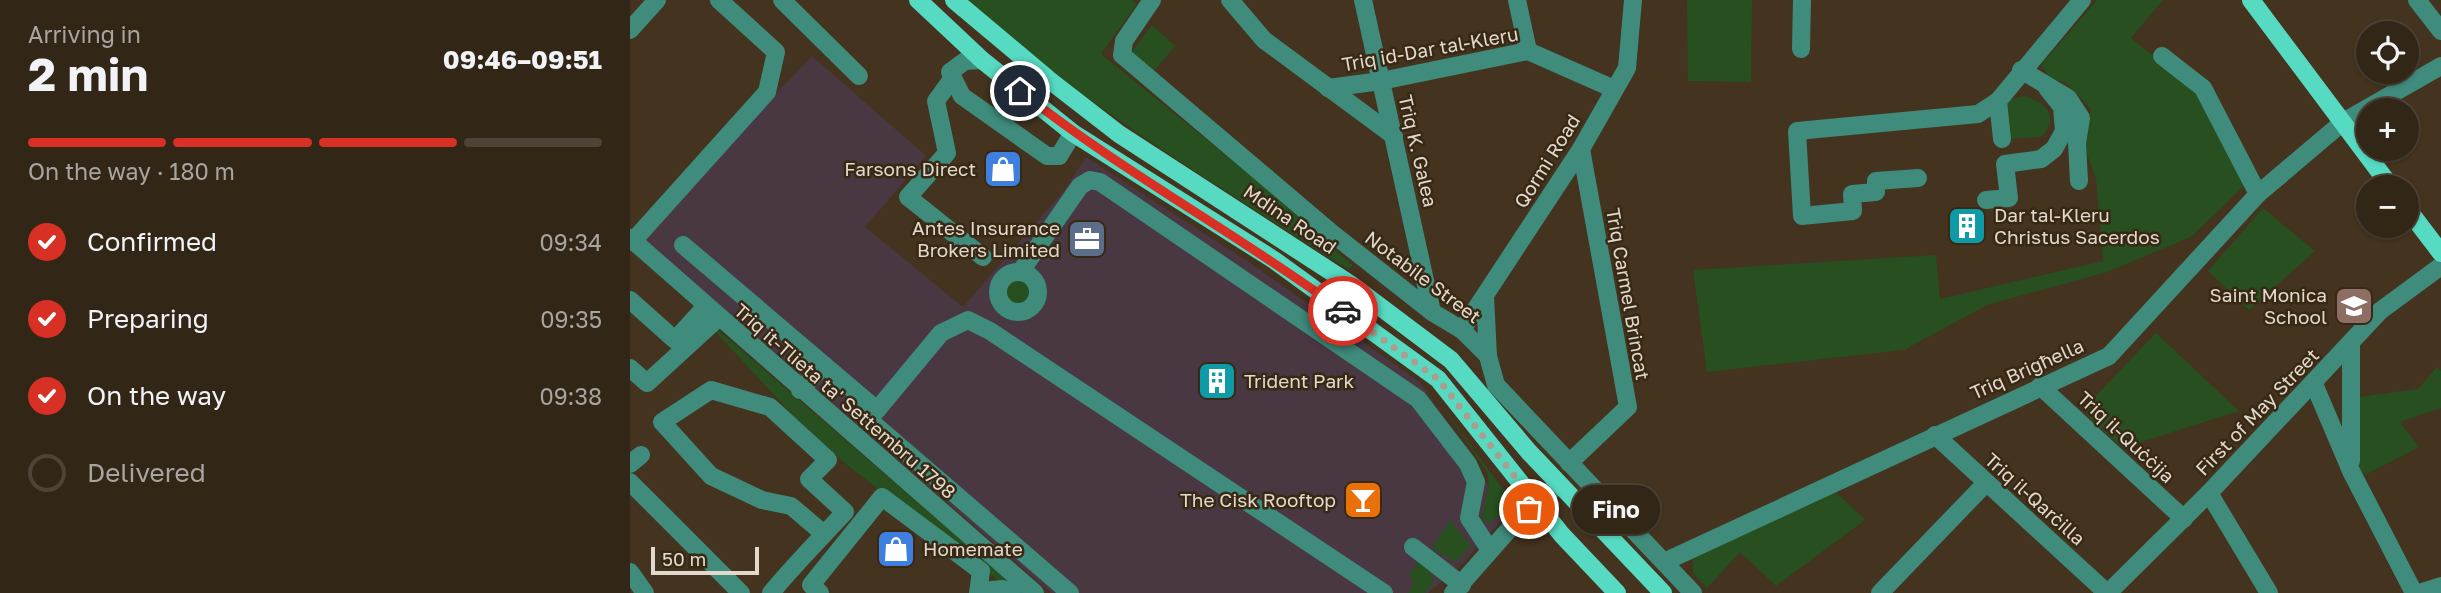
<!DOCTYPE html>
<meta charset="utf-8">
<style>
:root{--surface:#322617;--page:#3a2e20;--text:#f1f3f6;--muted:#a8a5a1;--line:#4d4336;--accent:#d93025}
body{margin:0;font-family:"Golos Text",sans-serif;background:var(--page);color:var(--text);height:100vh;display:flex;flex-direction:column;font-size:26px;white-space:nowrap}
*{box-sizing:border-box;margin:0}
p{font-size:23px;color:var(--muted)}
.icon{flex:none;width:38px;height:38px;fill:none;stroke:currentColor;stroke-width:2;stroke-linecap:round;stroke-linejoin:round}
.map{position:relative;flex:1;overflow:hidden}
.sheet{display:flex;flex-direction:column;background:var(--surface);width:630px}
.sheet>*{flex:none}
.tools{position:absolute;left:1726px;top:21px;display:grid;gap:14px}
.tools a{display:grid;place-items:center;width:63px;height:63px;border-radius:50%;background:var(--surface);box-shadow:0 2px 5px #0004,0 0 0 2px var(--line);font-size:35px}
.scale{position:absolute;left:21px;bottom:18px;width:108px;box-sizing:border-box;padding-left:7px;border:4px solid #e3d8cc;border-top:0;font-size:19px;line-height:24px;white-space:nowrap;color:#e3d8cc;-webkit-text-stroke:5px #382915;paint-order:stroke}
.pin{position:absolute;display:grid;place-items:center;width:60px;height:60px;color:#fff;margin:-30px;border:4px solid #fff;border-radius:50%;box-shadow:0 2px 7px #0007}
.courier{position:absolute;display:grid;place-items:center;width:70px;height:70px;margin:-35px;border:5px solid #d93025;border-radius:50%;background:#fff;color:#222;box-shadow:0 2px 9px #0007}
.bubble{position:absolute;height:49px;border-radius:24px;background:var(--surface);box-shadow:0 2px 5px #0004,0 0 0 2px var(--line);font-size:23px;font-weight:700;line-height:49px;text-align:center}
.head em{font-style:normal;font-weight:700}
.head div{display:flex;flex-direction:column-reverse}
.head{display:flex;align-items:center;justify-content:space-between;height:119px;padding:0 28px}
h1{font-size:46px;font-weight:700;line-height:52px}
.bar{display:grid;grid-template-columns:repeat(4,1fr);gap:10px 7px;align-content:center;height:84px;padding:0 28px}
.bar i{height:9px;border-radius:5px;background:var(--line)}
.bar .active{background:var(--accent)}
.bar p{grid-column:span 4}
ol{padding:0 28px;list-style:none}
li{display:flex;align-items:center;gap:21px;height:77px}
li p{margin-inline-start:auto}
li .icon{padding:7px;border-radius:50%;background:var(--accent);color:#fff;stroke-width:4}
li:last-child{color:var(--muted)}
li i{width:38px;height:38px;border:4px solid var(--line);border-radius:50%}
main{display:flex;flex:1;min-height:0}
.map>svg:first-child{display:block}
</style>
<main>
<section class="sheet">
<div class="head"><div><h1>2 min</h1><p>Arriving in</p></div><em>09:46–09:51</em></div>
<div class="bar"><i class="active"></i><i class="active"></i><i class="active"></i><i></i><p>On the way · 180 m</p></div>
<ol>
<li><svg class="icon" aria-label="check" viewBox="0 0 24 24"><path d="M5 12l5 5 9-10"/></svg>Confirmed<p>09:34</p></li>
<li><svg class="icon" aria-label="check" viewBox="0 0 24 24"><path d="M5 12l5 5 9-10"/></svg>Preparing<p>09:35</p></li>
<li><svg class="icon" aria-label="check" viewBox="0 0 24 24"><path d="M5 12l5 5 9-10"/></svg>On the way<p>09:38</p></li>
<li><i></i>Delivered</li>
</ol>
</section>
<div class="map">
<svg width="1811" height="593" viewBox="0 0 1811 593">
<rect width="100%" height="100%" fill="#43331f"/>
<polygon fill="#493842" points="182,56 296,156 235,227 333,307 434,190 456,157 623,265 791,383 854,480 881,510 830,566 798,593 421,593 9,236"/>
<g fill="#274f20">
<path d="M338 0H502L507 4 471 54 694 235 697 238 695 242 723 265 720 269 706 262C582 181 447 102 338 0Z"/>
<polygon points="1057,0 1122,0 1121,82 1058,81"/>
<polygon points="1467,0 1533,0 1501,38 1567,92 1615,185 1561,237 1477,272 1357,305 1274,350 1077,372 1063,270 1306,255 1310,299 1473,261 1466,179 1455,149 1461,109 1436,83 1420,78 1411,65"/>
<polygon points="522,25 545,46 521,75 500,53"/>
<path d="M1394 96C1417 102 1430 117 1411 137L1376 139 1373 107 1381 99Z"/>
<polygon points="1633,208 1685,251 1619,310 1578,271"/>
<circle cx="387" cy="292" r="13"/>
<polygon points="87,329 389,590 375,586 217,465 167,420 84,330"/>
<polygon points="1526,333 1609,411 1492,448 1457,415 1457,405"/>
<polygon points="1807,367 1811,371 1811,408 1770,422 1789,447 1735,475 1729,469 1729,397 1788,389"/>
<polygon points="812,406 879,498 877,508 859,523 851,519 859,485 857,472"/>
<polygon points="1204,490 1235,520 1146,586 1110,552 1077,588 1063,573 1063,558"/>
<polygon points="820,520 841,546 825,562 802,548"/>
<polygon points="789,562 800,570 803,583 795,593 778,593 784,582 779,574"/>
</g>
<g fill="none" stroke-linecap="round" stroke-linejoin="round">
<g stroke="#3f8b7c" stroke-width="18">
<polyline points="152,0 229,76"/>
<polyline points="522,0 494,41 492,55 703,234 802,312 832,330 858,356 866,385 1063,593"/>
<polyline points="600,0 634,40 764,136"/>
<polyline points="733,0 802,312"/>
<polyline points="887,0 898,51"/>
<polyline points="1787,0 1811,31"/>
<polyline points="0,30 27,0"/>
<polyline points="1171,49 1172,0"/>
<polyline points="1532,56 1573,88 1628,194"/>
<polyline points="352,60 335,61 320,72 332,96 417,156 429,156 443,133"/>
<polyline points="1391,70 1438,98 1451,118 1447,143 1449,181"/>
<polyline points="322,79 306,101 317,153 278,197 353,257"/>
<polyline points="698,88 751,81 898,51 984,89"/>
<polyline points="1372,139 1368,101 1452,0"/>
<polyline points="1288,178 1246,181 1246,192 1222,194 1223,211 1172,216 1167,131 1348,114 1368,101"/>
<polyline points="1356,200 1379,198 1375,164 1411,159 1424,149 1434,131 1432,107 1417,88"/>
<polyline points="0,238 405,593"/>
<polyline points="3,241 137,92 146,52 89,0"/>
<polyline points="53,245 247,410 311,333 338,320 360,331 754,593"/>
<polyline points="391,271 450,186 460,180 470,182 788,399 838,464 846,482 839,518 860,550"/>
<circle cx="388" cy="292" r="20"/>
<polyline points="855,297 858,356"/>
<polyline points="0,300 45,340 76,306"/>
<polyline points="832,330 951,149 997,68 1003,0"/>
<polyline points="1721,345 1721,461"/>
<polyline points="0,368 17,383 88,318"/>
<polyline points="1684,384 1721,471 1784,593"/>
<polyline points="1410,386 1554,519"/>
<polyline points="170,390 194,365"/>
<polyline points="247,410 238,419 440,593"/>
<polyline points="1305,435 1477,593"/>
<polyline points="939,463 998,407 951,149"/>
<polyline points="0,464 11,455"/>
<polyline points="0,482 111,593"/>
<polyline points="1579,493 1639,593"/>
<polyline points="783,547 832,585"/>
<polyline points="1034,562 1479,356 1628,194 1713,122 1811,66"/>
<polyline points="0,572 15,593"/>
<polyline points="350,591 373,589 382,593"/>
<path d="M141 593C164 565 190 539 215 512L179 479 198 460 140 407 81 390 32 422 81 476 132 500 161 506 194 534"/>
<polyline points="190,593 181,585 252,497 351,571 348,593"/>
<polyline points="823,593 890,517 929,484"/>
<polyline points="1250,593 1356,483"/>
<polyline points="1478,593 1579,493 1750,311 1811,266"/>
<polyline points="1789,593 1811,586"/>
</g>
<g stroke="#57dac2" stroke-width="18">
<polyline points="288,0 352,60 443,133 644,260 808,379 932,535 987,593"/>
<polyline points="324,0 418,79 489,134 720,284 821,360 899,452 1033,593"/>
<polyline points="1621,0 1761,187"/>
<polyline points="1776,207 1811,253"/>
</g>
</g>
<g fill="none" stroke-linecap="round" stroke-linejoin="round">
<polyline stroke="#ab9e8f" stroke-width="7" stroke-dasharray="0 12.6" points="713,311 808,379 905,502 899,509"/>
<path stroke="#d93025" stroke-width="9" d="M390 91C492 172 608 234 713 311"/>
</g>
<defs>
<symbol id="shop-square" viewBox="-11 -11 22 22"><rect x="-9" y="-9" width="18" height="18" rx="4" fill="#3f7fe0" stroke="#382915"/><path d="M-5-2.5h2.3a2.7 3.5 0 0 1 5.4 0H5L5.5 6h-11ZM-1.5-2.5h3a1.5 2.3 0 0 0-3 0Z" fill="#fff"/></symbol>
<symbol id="building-square" viewBox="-11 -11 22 22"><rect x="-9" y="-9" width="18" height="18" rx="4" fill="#0f9aa8" stroke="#382915"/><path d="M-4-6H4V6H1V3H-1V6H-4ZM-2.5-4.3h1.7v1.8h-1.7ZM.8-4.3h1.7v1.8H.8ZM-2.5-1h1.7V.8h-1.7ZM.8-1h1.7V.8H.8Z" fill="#fff"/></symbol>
<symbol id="office-square" viewBox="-11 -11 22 22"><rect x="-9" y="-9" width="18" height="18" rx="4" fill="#5c6f8a" stroke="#382915"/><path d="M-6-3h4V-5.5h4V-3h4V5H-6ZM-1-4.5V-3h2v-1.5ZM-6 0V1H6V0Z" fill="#fff"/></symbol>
<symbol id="school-square" viewBox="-11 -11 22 22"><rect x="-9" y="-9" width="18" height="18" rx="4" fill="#8d6e63" stroke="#382915"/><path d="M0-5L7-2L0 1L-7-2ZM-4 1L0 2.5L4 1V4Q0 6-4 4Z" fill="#fff"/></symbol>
<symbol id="bar-square" viewBox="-11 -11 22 22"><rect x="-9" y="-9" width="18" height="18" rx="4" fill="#e8710a" stroke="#382915"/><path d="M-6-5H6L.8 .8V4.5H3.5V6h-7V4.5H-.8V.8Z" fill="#fff"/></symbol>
</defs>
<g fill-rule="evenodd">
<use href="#shop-square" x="351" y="147" width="44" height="44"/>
<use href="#building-square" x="1315" y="204" width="44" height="44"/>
<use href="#office-square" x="435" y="217" width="44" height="44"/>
<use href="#school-square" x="1702" y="284" width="44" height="44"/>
<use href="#building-square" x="565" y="359" width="44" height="44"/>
<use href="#bar-square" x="711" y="478" width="44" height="44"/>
<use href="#shop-square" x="244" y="527" width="44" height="44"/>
</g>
<g text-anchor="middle" stroke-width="5" stroke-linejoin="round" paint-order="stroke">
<g font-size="19" fill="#e3d8cc" stroke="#382915">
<text transform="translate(800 49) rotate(-10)" y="7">Triq id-Dar tal-Kleru</text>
<text transform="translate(788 151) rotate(77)" y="7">Triq K. Galea</text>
<text transform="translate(917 161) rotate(-58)" y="7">Qormi Road</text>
<text transform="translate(660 219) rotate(34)" y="7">Mdina Road</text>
<text transform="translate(793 277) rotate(37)" y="7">Notabile Street</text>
<text transform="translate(998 294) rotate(80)" y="7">Triq Carmel Brincat</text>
<text transform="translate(1397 369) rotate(-24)" y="7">Triq Brigħella</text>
<text transform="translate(215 401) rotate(41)" y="7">Triq it-Tlieta ta' Settembru 1798</text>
<text transform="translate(1627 412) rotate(-46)" y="7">First of May Street</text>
<text transform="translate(1496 437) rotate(43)" y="7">Triq il-Quċċija</text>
<text transform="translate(1405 499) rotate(42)" y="7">Triq il-Qarċilla</text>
</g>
<g font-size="19" fill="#e3d8cc" stroke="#382915" text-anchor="end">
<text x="346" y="176">Farsons Direct</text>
<text x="1364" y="222" text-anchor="start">Dar tal-Kleru<tspan x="1364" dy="22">Christus Sacerdos</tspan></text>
<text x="430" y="235">Antes Insurance<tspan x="430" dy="22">Brokers Limited</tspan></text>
<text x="1697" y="302">Saint Monica<tspan x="1697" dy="22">School</tspan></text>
<text x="614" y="388" text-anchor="start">Trident Park</text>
<text x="706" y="507">The Cisk Rooftop</text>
<text x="293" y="556" text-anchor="start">Homemate</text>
</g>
</g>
</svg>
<div class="tools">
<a><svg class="icon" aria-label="locate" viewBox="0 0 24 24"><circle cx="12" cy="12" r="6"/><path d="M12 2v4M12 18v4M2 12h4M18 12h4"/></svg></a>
<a>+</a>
<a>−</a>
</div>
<div class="scale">50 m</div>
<div class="pin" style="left:899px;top:509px;background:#ea580c"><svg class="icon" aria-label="bag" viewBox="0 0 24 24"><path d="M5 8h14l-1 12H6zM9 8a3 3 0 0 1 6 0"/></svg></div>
<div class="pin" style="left:390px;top:91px;background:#1f2937"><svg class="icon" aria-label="home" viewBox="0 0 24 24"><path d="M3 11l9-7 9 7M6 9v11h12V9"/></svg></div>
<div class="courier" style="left:713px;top:311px"><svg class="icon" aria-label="car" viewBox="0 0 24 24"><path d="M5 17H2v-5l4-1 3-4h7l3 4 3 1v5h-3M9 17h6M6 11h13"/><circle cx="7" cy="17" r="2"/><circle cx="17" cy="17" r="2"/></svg></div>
<div class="bubble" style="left:942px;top:485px;width:88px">Fino</div>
</div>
</main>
